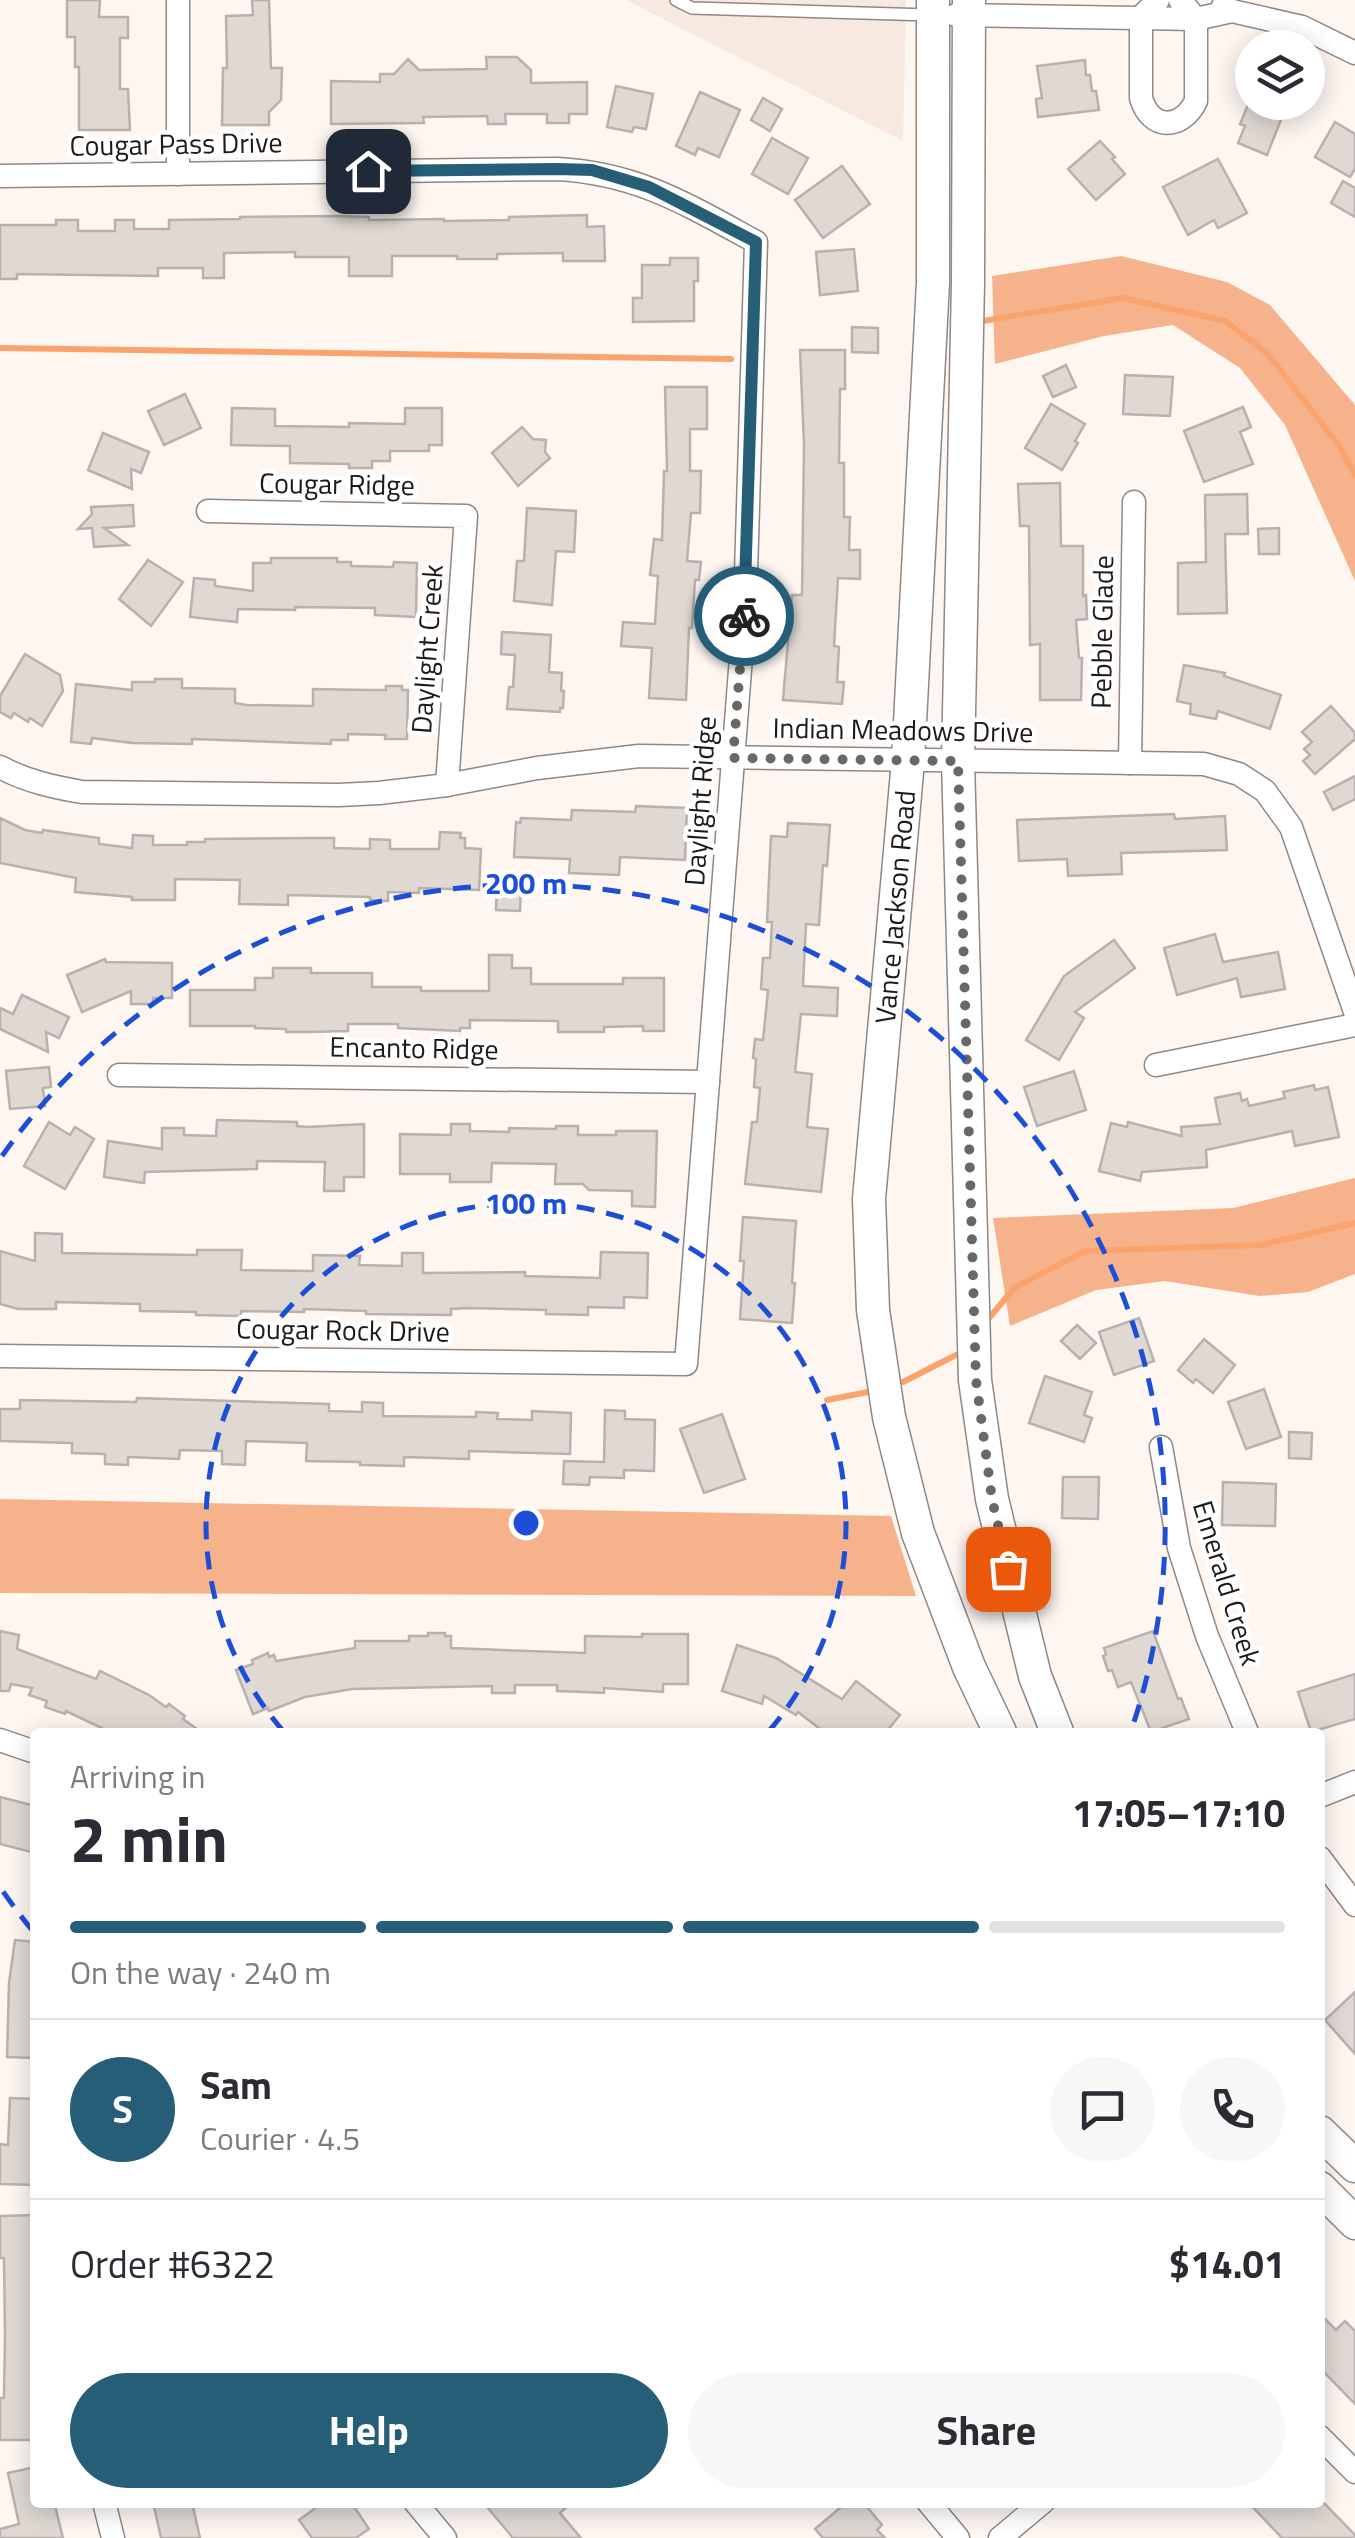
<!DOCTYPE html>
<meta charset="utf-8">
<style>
:root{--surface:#fff;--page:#f7f7f7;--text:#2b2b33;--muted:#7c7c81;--line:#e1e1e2;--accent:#265e78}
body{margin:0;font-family:"Titillium Web",sans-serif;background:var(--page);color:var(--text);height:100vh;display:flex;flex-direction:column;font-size:38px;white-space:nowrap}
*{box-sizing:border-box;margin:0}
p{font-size:32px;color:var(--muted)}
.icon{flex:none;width:55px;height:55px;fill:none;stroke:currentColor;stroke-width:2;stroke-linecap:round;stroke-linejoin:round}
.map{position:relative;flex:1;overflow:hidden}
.side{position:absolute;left:30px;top:1728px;width:1295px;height:780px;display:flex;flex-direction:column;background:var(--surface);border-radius:10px;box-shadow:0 5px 25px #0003}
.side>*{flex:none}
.buttons{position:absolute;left:1235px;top:30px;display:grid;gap:20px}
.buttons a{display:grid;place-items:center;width:90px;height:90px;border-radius:50%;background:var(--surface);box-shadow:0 5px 25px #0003;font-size:50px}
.pin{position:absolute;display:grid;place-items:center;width:85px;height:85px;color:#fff;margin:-42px;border-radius:20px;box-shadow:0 5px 15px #0006}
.courier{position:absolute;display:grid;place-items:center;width:100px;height:100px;margin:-50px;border:8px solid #265e78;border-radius:50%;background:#fff;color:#222;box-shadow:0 2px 12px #0007}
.summary em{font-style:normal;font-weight:700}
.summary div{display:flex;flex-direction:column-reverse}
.summary{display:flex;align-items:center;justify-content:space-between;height:170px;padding:0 40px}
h1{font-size:65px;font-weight:700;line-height:75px}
.bar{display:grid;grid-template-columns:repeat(4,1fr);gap:15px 10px;align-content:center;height:120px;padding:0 40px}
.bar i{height:12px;border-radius:8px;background:var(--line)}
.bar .on{background:var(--accent)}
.bar p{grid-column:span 4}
.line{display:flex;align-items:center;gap:25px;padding:0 40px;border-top:2px solid var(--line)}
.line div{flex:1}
.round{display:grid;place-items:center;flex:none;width:105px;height:105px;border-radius:52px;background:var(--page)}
.cta{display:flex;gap:20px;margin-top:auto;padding:20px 40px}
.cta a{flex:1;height:115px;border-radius:60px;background:var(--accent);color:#fff;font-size:40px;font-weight:700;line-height:115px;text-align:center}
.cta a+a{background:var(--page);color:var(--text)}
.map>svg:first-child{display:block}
</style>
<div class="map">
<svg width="1355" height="2538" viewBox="0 0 1355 2538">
<rect width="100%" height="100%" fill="#fdf6f1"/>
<polygon fill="#f8e9e0" points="626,0 906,0 903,141"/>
<g fill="#f6b38b">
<polygon points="1121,256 1227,282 1270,305 1355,405 1355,581 1285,425 1240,368 1173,325 1104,336 995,364 992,276"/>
<polygon points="1355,1178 1355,1274 1308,1292 1260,1296 1165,1281 1096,1290 1010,1326 993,1218 1233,1208"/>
<polygon points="0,1499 891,1516 916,1596 0,1593"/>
</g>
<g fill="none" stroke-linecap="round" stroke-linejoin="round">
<g stroke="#fba36d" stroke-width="6">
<polyline points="983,321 1123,298 1225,321 1267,353 1340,447 1355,475"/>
<polyline points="0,348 731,359"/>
<polyline points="990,1317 1014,1288 1085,1251 1261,1245 1355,1223"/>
<polyline points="903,1382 956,1355"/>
<polyline points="827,1400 868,1392"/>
</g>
</g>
<g fill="#dfd8d3" stroke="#b8b1ad" stroke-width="2.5">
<polygon points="67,0 100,0 99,17 128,17 128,38 120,38 120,89 128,89 130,130 79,130 79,67 75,67 75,37 67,37"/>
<polygon points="252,0 269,0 271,68 282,68 281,100 269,112 269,125 222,125 223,68 227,68 226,16 253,15"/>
<polygon points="486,57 517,57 531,70 531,83 587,82 587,114 569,114 569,123 547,123 547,114 505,114 506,124 488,124 487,116 423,117 424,123 331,124 331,81 380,82 380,74 394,74 408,59 419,70 487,69"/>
<polygon points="1085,60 1086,75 1090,75 1092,91 1096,91 1099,110 1038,117 1036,99 1042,98 1037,66"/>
<polygon points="616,86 653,94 646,129 634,127 632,132 607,127"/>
<polygon points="700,92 740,110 719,157 698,148 695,155 676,146"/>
<polygon points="763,98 782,109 770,131 751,120"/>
<polygon points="1249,102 1288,102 1267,155 1238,143 1245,126 1240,124"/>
<polygon points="1335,122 1355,134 1355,169 1350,177 1315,157"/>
<polygon points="772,138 808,158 788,194 752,174"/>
<polygon points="1100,141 1115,157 1112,159 1125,174 1096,200 1068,169"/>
<polygon points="1218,159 1247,213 1218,228 1214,220 1188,235 1163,187"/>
<polygon points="842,166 870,204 823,238 795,200"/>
<polygon points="1343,181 1355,188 1355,217 1331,203"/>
<polygon points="587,215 587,227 604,226 605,261 563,261 563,253 497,254 497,259 457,259 457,256 392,256 392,276 349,276 349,257 295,257 295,252 224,253 224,278 203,278 203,268 158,268 158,276 17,274 17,279 0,279 0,225 56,225 56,220 78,220 78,231 115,231 115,220 134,220 134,229 169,229 169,220 240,219 240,217 336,216 369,217 369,220 444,219 444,221 509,220 509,217"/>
<polygon points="854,249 858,291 820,295 816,252"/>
<polygon points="670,258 698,258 698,281 694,281 694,321 633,322 633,298 642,298 642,265 670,265"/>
<polygon points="852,327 878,328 878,353 852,352"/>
<polygon points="800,350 845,350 845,389 840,389 839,463 844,463 844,517 850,517 849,550 860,550 860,579 838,578 834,646 839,647 837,682 844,682 842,704 783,700 792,595 802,595 804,444"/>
<polygon points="1066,365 1076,387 1053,397 1043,376"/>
<polygon points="1125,375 1173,377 1170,416 1123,414"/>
<polygon points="665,387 707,387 707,429 690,429 690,471 701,471 700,513 691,513 687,561 701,562 699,580 695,580 692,628 689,628 686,700 649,698 652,648 621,646 623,622 655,624 658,576 650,575 654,539 662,540 664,471 667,471"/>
<polygon points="185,394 201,428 164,445 148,411"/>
<polygon points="1051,404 1085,424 1075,441 1078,443 1062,470 1025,448"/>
<polygon points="1243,407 1251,427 1240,432 1253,464 1204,482 1184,431"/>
<polygon points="232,408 275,409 275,426 349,427 349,423 405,424 405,408 442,408 442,445 429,445 429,451 390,451 390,461 372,461 372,468 349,468 349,464 290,463 290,446 231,445"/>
<polygon points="522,427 533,439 546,440 545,452 550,458 518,486 492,453"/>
<polygon points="103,433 149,452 141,473 131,469 132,489 88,470"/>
<polygon points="1060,483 1061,546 1083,546 1083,596 1086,595 1087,619 1076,620 1079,658 1082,658 1081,700 1040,700 1040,644 1030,645 1029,526 1020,526 1018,484"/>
<polygon points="1247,494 1248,534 1225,534 1227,613 1178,614 1178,563 1206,562 1205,495"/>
<polygon points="133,505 134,526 104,528 128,545 94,547 92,528 78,529 92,514 91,507"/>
<polygon points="527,508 576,511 574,552 556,551 552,605 514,601 517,561 524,561"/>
<polygon points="1279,528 1279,554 1259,554 1258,529"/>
<polygon points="271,558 337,558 337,562 351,562 351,566 393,567 394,562 417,563 416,617 375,615 375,608 295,607 295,610 238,609 237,622 190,617 194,578 215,580 215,586 253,591 253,563 271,563"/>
<polygon points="148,560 183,582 151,626 119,599"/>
<polygon points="502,632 551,635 549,672 562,673 561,691 564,691 563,708 560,708 560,712 507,709 509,687 513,687 515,655 501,654"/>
<polygon points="25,654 60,675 63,691 42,726 30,718 28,722 14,713 11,718 0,712 0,696"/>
<polygon points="1184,665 1225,673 1224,676 1281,695 1270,729 1218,711 1216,719 1190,714 1191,704 1177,701"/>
<polygon points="155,679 182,679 182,688 235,689 235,703 247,705 313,706 313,689 368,690 386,690 386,686 402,686 402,690 408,690 407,739 385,739 386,735 348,734 348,740 331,740 331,744 192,739 192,744 132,743 92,738 91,744 71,742 76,684 132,690 132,682 155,682"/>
<polygon points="1331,706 1355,733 1355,739 1315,774 1303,761 1310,755 1304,749 1312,742 1302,732"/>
<polygon points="1355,776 1355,799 1333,810 1324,792"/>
<polygon points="636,806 687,808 685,860 620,857 619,875 569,873 570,859 514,857 516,822 520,823 521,818 571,820 572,810 635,812"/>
<polygon points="1174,814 1175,819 1225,816 1227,850 1121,853 1122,874 1068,876 1067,859 1019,861 1017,820"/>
<polygon points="0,818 25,830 42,833 43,830 99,838 99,844 132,848 133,835 153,836 153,845 187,845 187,842 205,842 205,839 313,838 334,838 334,848 370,849 370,839 390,840 390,849 439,849 440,832 461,833 460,838 465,838 465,848 481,849 479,890 419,888 419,893 388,892 388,901 370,900 370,897 288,895 288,905 239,904 240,880 175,879 175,900 132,900 132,897 75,892 76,878 0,863"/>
<polygon points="788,823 830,825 827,866 823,865 819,925 806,924 803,986 838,988 837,1016 801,1014 795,1072 812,1074 807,1127 828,1129 821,1192 745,1184 752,1122 757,1122 760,1088 754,1087 756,1059 753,1058 755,1039 763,1040 768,990 761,989 763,958 770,958 772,922 767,922 771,836 787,837"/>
<polygon points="497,886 521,886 520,911 496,910"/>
<polygon points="1215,934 1223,962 1278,952 1285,989 1241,997 1237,978 1177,995 1164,948"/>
<polygon points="1114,940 1135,968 1075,1012 1084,1018 1059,1060 1026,1040 1064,976"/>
<polygon points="489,955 512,955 512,968 531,968 531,984 623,984 623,978 664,978 664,1031 643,1031 643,1026 604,1027 604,1032 558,1032 558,1021 470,1020 470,1028 460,1028 460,1031 398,1028 398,1024 348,1024 348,1031 310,1032 286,1032 286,1029 255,1028 255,1026 190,1026 190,990 255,990 255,978 273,978 273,968 311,968 311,973 372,973 372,987 421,987 421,991 489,991"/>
<polygon points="105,959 106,962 172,963 172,998 153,998 153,1004 131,1004 131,991 82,1012 67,975"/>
<polygon points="22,995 69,1017 59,1038 46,1032 48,1052 0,1029 0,1008 13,1014"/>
<polygon points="49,1067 51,1087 43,1088 45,1106 10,1109 6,1071"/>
<polygon points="1074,1071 1086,1110 1037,1126 1024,1087"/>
<polygon points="1314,1085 1315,1090 1328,1087 1339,1137 1295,1146 1292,1131 1206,1150 1207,1167 1142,1172 1140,1181 1099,1171 1111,1123 1127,1127 1128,1122 1182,1136 1181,1127 1220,1124 1215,1098 1240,1093 1242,1101 1247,1099 1249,1106 1285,1098 1283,1092"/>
<polygon points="217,1120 297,1122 297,1126 307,1127 364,1124 364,1177 344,1177 344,1191 324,1191 325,1162 257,1161 257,1169 145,1172 144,1183 104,1177 108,1141 162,1149 162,1128 184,1128 184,1135 216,1136"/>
<polygon points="49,1122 70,1135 75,1127 94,1139 65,1189 24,1166"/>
<polygon points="451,1124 470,1124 470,1131 509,1132 509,1128 556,1129 556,1126 578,1126 578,1135 616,1135 616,1131 657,1131 655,1207 632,1206 632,1191 589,1190 583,1184 555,1184 556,1164 492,1163 491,1182 450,1182 450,1174 400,1174 400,1134 451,1135"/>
<polygon points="743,1217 796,1221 792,1283 795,1283 792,1323 740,1319 744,1261 740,1261"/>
<polygon points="35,1233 62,1234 62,1253 197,1255 197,1250 242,1250 241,1270 313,1271 313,1255 360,1256 359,1265 402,1266 402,1253 423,1253 423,1273 525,1272 525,1276 600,1278 601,1252 648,1253 647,1298 624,1297 624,1308 588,1307 588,1315 546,1314 546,1310 469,1308 451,1309 451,1315 366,1314 366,1311 304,1309 304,1312 241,1311 241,1316 196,1315 196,1312 140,1311 140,1304 56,1302 56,1309 18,1309 0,1304 0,1251 35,1261"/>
<polygon points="1139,1318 1154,1361 1114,1375 1099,1332"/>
<polygon points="1077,1325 1096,1343 1080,1359 1061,1341"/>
<polygon points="1204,1339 1235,1365 1213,1393 1196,1379 1193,1383 1178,1370"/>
<polygon points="1045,1376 1092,1392 1084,1415 1092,1418 1084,1442 1029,1423"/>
<polygon points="1264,1389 1281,1437 1246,1449 1228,1402"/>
<polygon points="137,1398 329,1404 329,1411 362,1412 362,1402 383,1403 383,1416 476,1417 476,1412 498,1413 497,1419 532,1420 532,1411 571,1413 570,1454 469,1451 469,1459 404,1457 404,1466 360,1465 360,1462 306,1461 307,1443 246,1441 245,1465 222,1464 222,1451 180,1450 179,1459 128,1457 128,1465 105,1464 105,1454 72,1453 72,1443 0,1441 0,1409 20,1409 20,1400 136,1402"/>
<polygon points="605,1410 625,1411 625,1419 655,1420 654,1471 624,1470 624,1478 590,1477 589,1485 563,1484 564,1461 604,1462"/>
<polygon points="722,1414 745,1479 704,1493 680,1429"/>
<polygon points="1289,1432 1312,1433 1311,1459 1289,1458"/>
<polygon points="1063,1477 1099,1477 1098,1519 1062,1518"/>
<polygon points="1223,1482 1276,1484 1275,1526 1222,1525"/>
<polygon points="0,1631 19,1635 17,1649 96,1679 100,1671 149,1695 166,1707 169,1704 185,1716 183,1719 201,1732 110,1732 66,1711 65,1714 45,1707 47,1701 29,1695 32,1688 11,1684 9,1691 0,1691"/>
<polygon points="1153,1631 1178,1699 1181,1698 1189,1719 1151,1732 1131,1682 1118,1687 1112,1670 1108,1671 1103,1656 1106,1655 1104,1648"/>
<polygon points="428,1633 445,1633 445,1636 451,1636 451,1648 585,1653 585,1636 642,1637 642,1634 688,1634 688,1684 663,1684 663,1692 604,1688 604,1693 584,1692 557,1691 557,1685 515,1685 515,1693 492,1693 492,1686 352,1689 305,1697 269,1711 268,1708 253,1714 236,1670 253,1664 252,1660 268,1653 269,1657 274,1655 276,1661 355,1648 355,1641 409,1641 409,1636 428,1636"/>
<polygon points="737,1645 776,1658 842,1699 856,1681 900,1715 886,1732 824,1732 798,1712 796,1715 764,1696 762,1704 722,1691"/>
<polygon points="1355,1674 1355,1719 1311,1732 1298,1692"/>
<polygon points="0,1797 35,1806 35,1853 0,1844"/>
<polygon points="15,1940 35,1942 35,2058 7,2057 9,1983"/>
<polygon points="1355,1992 1355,2054 1325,2020"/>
<polygon points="10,2098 35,2099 35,2185 0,2184 0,2144 8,2145"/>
<polygon points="35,2215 35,2440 0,2440 0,2398 4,2398 5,2336 4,2258 0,2258 0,2216"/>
<polygon points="1320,2314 1336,2330 1345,2321 1355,2331 1355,2404 1320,2368"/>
<polygon points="35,2467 35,2502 54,2502 63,2538 0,2538 0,2529 19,2524 8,2473"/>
<polygon points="153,2502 192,2502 200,2538 161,2538"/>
<polygon points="324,2502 351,2502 369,2529 356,2538 312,2538 299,2520"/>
<polygon points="483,2502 572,2502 560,2513 581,2538 513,2538"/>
<polygon points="847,2502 863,2502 882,2525 877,2530 885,2538 823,2538 815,2529"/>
<polygon points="1248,2502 1323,2502 1355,2535 1355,2538 1282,2538"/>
</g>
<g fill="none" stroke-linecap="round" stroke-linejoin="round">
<defs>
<polyline id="service" points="676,0 692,8 929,15"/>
<g id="minor">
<polyline points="178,0 178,174"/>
<path d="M1158 0 1141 17V98C1151 131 1182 130 1196 101V19L1180 0"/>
<polyline points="1223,6 1232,11 1302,27 1355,53"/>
<polyline points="956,15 1196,19 1232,11"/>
<path d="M0 176 557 169C637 173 688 205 756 242L745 606 686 1364 0 1356"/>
<polyline points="208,511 466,516 447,785"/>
<polyline points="1130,763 1134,502"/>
<path d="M0 767C26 781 53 787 82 792L339 795 379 793 447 785 537 768 639 756 1204 764 1239 774 1265 791 1291 827 1355 1012"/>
<polyline points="1156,1065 1355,1025"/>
<polyline points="119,1075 708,1082"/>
<polyline points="1161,1447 1179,1548 1207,1636 1247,1732"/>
<polyline points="0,1740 35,1752"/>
<polyline points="1320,1796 1355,1782"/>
<polyline points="1320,1858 1355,1905"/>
<polyline points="1320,2437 1355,2472"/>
<polyline points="104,2502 113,2538"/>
<polyline points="415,2502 445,2538"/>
<polyline points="928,2502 958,2538"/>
<polyline points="1000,2538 1043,2502"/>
</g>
<g id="secondary">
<polyline points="933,0 933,282 908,761 869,1199 873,1310 889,1417 918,1533 969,1667 1000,1732"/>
<polyline points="969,0 968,283 958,761 975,1380 992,1499 1035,1676 1057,1732"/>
<polyline points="1320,2132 1355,2166"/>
<polyline points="1320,2188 1355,2223"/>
</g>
</defs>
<use href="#service" stroke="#8f8884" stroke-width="14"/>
<use href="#minor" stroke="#8f8884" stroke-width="25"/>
<use href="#secondary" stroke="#8f8884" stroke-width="35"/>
<use href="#service" stroke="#fff" stroke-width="11"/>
<use href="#minor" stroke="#fff" stroke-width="22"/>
<use href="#secondary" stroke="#fff" stroke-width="32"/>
</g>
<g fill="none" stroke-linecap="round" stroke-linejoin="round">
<polyline stroke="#6b6764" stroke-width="10" stroke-dasharray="0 18" points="744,616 733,758 958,761 976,1380 992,1499 1008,1569"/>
<polyline stroke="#265e78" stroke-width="12" points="368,171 558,169 592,170 649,187 756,242 744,616"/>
</g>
<g fill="none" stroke="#1d4ed8" stroke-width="5" stroke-dasharray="18 12">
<path d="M283 1731A320 320 0 1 1 769 1731"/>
<path d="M32 1930A640 640 0 0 1 2 1890M2 1156A640 640 0 0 1 1131 1731"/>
</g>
<g text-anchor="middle" stroke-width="9" stroke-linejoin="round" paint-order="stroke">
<g font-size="28" fill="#1d1a18" stroke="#fff">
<text transform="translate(176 144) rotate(-1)" y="10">Cougar Pass Drive</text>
<text transform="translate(337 484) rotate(1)" y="10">Cougar Ridge</text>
<text transform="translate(1102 632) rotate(-89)" y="10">Pebble Glade</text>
<text transform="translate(427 649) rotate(-86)" y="10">Daylight Creek</text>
<text transform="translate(903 730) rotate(1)" y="10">Indian Meadows Drive</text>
<text transform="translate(700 801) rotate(-86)" y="10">Daylight Ridge</text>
<text transform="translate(895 907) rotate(-85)" y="10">Vance Jackson Road</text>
<text transform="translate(414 1048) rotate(1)" y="10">Encanto Ridge</text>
<text transform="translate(343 1330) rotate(1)" y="10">Cougar Rock Drive</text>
<text transform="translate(1227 1583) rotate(73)" y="10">Emerald Creek</text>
</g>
</g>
<circle cx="526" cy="1523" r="15" fill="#1d4ed8" stroke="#fff" stroke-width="5"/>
<g font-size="30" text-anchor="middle" font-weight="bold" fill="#1d4ed8" stroke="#fff" stroke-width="9" stroke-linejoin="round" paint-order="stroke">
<text x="526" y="894">200 m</text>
<text x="526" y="1214">100 m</text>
</g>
</svg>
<div class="buttons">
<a><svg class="icon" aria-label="layers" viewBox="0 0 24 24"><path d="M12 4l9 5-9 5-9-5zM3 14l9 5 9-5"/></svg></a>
</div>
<div class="pin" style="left:1008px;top:1569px;background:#ea580c"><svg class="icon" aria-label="bag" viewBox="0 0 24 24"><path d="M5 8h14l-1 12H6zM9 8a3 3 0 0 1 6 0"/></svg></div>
<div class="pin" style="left:368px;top:171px;background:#1f2937"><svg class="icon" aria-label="home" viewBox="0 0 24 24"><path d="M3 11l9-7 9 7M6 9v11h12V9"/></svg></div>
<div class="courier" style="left:744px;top:616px"><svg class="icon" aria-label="bike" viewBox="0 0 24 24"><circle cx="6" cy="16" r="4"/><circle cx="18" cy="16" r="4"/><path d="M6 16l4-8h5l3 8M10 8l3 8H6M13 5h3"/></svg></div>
<section class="side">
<div class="summary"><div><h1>2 min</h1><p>Arriving in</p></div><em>17:05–17:10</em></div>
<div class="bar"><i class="on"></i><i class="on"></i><i class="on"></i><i></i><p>On the way · 240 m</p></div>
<div class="line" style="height:180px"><b class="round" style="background:var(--accent);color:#fff">S</b><div><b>Sam</b><p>Courier · 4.5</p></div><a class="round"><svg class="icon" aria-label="chat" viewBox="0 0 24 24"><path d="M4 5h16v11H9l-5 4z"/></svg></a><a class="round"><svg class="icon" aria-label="phone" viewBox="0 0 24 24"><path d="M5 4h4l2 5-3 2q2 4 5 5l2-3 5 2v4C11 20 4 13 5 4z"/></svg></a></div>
<div class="line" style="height:130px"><div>Order #6322</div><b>$14.01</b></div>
<div class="cta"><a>Help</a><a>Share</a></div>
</section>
</div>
